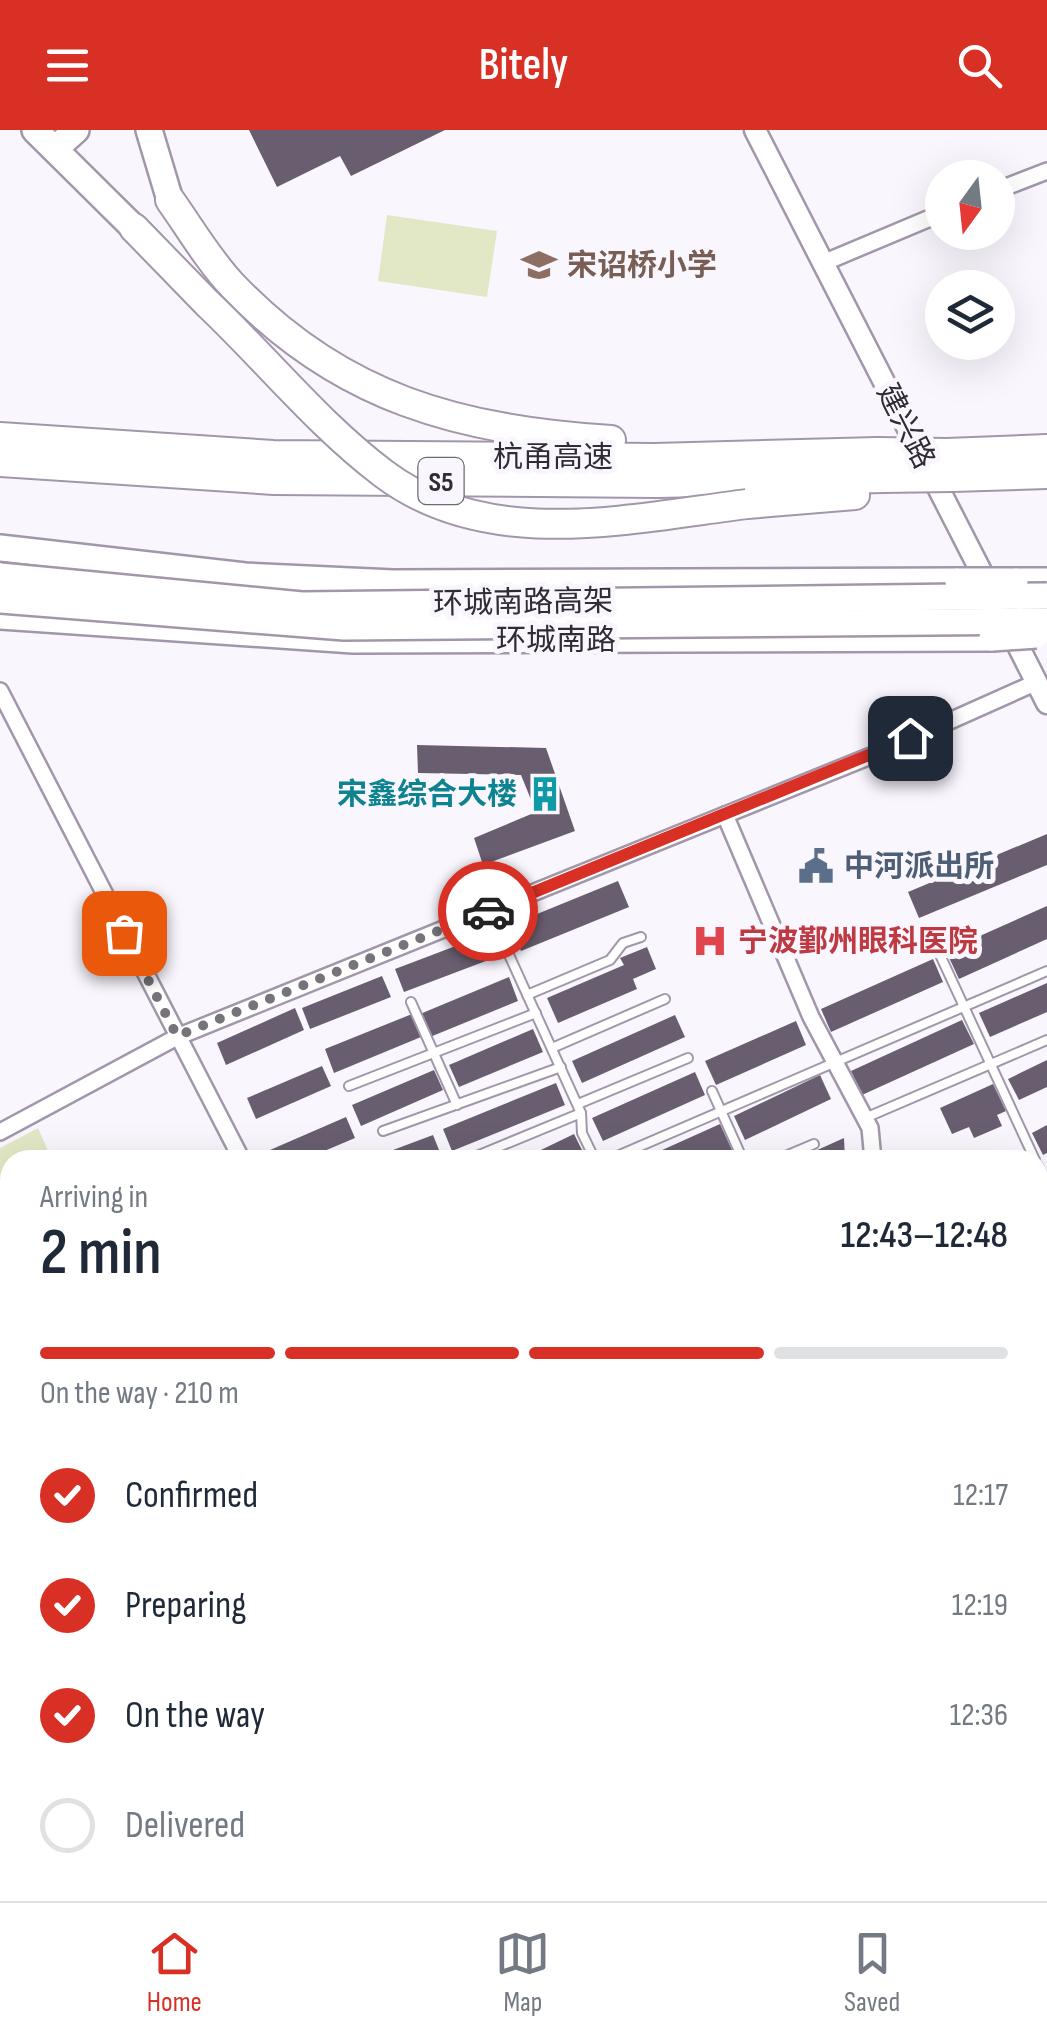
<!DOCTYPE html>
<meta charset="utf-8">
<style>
:root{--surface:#fff;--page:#f2f2f3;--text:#1f2937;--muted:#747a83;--line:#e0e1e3;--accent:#d93025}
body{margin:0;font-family:"Sofia Sans Condensed","Noto Sans SC",sans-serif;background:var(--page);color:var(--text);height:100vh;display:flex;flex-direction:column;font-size:38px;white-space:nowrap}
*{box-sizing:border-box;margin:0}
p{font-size:32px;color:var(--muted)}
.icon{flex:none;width:55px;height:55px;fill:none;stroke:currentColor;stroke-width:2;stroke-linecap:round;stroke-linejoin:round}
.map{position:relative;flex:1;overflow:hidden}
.panel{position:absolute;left:0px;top:1020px;width:1048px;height:752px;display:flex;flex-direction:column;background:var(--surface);border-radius:30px 30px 0 0;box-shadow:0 10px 40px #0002}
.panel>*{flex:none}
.needle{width:65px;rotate:195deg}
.buttons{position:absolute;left:925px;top:30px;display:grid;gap:20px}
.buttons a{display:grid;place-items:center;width:90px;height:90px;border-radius:50%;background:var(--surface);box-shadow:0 10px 40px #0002;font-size:50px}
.pin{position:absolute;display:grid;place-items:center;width:85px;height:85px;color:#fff;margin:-42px;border-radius:20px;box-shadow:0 5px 15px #0006}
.courier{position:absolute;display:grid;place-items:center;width:100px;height:100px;margin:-50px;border:8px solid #d93025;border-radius:50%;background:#fff;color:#222;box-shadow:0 2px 12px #0007}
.headline em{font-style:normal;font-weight:600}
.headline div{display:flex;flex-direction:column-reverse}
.headline{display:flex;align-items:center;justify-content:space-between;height:170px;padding:0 40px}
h1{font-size:65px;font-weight:600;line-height:75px}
.bar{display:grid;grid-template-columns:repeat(4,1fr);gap:15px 10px;align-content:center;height:120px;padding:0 40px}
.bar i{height:12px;border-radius:8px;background:var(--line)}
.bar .on{background:var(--accent)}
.bar p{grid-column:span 4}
ol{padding:0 40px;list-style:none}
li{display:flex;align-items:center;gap:30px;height:110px}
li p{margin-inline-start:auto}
li .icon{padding:10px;border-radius:50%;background:var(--accent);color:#fff;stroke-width:4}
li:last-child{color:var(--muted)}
li i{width:55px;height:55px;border:5px solid var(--line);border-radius:50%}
header{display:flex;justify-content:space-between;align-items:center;height:130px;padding:0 40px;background:var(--accent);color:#fff;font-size:45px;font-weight:600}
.tabs{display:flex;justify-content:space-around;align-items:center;height:140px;border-top:2px solid var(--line);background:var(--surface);font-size:28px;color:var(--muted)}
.tabs a{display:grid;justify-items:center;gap:5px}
.tabs .on{color:var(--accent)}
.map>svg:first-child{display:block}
</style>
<header><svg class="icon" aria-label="menu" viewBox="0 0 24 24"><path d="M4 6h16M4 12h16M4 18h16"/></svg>Bitely<svg class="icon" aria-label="search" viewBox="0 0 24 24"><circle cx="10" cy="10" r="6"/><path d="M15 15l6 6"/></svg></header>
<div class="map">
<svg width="1047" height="1771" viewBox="0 0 1047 1771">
<rect width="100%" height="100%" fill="#faf6fe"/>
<g fill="#e2e8c5">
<polygon points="387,85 497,101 487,167 378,151"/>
<polygon points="38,998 52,1030 10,1030 10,1281 0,1285 0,1240 6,1237 0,1226 0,1018"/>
</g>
<polygon fill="#8da8cd" points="0,1333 10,1347 10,1437 0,1426"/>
<g fill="#685e70">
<polygon points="249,0 445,0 351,46 340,26 277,57"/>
<polygon points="417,615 546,618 575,701 483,735 474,708 536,682 521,645 418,643"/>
<polygon points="1047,704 1047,735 919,788 908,762"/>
<polygon points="618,751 629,777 521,821 510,795"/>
<polygon points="1047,776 1047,809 959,849 946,821"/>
<polygon points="490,803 499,826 404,862 395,839"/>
<polygon points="647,817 656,839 633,849 637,859 558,893 547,868 624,835 620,828"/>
<polygon points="933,829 943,852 831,902 821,879"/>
<polygon points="382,846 391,867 310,899 302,878"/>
<polygon points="509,847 518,871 430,907 420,884"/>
<polygon points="1047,853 1047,882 990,907 979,883"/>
<polygon points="295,878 304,900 226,935 217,913"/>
<polygon points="412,884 421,907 334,943 325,919"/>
<polygon points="675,885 685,907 582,953 572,931"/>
<polygon points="962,890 974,914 862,965 851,941"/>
<polygon points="796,891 806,915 716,955 705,931"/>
<polygon points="533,899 543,922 459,957 449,935"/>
<polygon points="1047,930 1047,957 1019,970 1008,949"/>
<polygon points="322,936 331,956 256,989 247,968"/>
<polygon points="434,940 443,960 361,996 352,975"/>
<polygon points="695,942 705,965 603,1011 592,988"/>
<polygon points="820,945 831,969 745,1010 734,986"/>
<polygon points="556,953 565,975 452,1021 443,999"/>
<polygon points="993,954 1006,981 997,985 1002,996 974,1008 969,997 952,1004 940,978"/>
<polygon points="346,987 355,1008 303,1030 275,1030 270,1020"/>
<polygon points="720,994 732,1020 709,1030 640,1030"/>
<polygon points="1047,995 1047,1023 1043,1025 1032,1003"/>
<polygon points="574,1004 586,1028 582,1030 520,1030"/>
<polygon points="433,1005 441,1025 429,1030 388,1030 385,1023"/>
<polygon points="844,1008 845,1030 795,1030"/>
<polygon points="1038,1063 1047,1084 1038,1088"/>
<polygon points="1047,1113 1047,1139 1038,1144 1038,1118"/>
<polygon points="1047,1185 1047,1201 1038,1205 1038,1189"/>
<polygon points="1047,1268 1047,1295 1038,1299 1038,1271"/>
<polygon points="1047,1327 1047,1353 1038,1356 1038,1330"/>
<polygon points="1047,1383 1047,1399 1038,1404 1038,1388"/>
<polygon points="1047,1416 1047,1447 1038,1453 1038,1422"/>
<polygon points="1047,1617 1047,1643 1038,1649 1038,1623"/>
<polygon points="1046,1668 1047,1668 1047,1696 1039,1694"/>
<polygon points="386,1762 424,1762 411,1771 374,1771"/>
<polygon points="545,1762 598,1762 610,1770 617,1762 649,1762 642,1771 563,1771"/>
<polygon points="768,1762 804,1762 795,1771 759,1771"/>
<polygon points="884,1762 935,1762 953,1771 902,1771"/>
</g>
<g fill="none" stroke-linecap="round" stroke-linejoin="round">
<defs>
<g id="service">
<polyline points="489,781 581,983 582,1003 595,1030"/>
<polyline points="935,814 1035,1030"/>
<polyline points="527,865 610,830 623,813 641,807"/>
<polyline points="411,872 457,975"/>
<polyline points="552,918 665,869"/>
<polyline points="349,956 536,883"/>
<polyline points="712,961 743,1030"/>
<polyline points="578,974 688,928"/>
<polyline points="865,988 1047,910"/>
<polyline points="383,1001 561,937"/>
<polyline points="467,1030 581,983"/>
<polyline points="608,1030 1047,841"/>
<polyline points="776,1030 814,1014"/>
<polyline points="1038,1036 1047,1057"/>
<polyline points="1038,1174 1047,1175"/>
<polyline points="1038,1315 1047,1311"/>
<polyline points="1038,1378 1047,1373"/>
<polyline points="300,1762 305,1771"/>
<polyline points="504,1762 524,1771"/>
<polyline points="969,1762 986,1771"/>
<polyline points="347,1771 361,1762"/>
<polyline points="438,1771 451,1762"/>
</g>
<g id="minor">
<polyline points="998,60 1047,41"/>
<polyline points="823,133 942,83"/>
<polyline points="0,561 242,1030"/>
<polyline points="725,685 811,887 870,998 873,1030"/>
<polyline points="0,1002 177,907 878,623 1037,552"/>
<polyline points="0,1516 10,1511"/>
</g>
<g id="tertiary">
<polyline points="755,0 990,459"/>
<polyline points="1007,494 1047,573"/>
<polyline points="1038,1553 1047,1561"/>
</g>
<g id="primary">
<polyline points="35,0 134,98"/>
<polyline points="149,0 170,70"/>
<polyline points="55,19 76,0"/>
<polyline points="0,418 245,446 393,453 958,451"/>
<polyline points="1015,451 1047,451"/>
<polyline points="0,486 353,510 992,508"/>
<polyline points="1038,1492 1047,1487"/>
<polyline points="1038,1521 1047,1515"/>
<polyline points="0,1681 10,1686"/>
<polyline points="161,1762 177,1771"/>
<polyline points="200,1762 217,1771"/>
<polyline points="678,1771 686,1762"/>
<polyline points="717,1771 725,1762"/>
</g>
<g id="motorway">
<path d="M170 70C190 98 209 131 233 156 341 269 460 300 611 310"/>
<polyline points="134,98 208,174"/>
<polyline points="0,307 273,325 655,328 877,322"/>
<polyline points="947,323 1047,319"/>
<polyline points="0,332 274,350 657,353 883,348"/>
<polyline points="952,347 1047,344"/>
<polyline points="747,374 855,365"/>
</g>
</defs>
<use href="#service" stroke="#a297aa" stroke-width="12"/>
<use href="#minor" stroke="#a297aa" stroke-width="20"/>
<use href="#tertiary" stroke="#a297aa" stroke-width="25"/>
<use href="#primary" stroke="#a297aa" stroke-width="30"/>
<use href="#motorway" stroke="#a297aa" stroke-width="32"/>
<use href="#service" stroke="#fff" stroke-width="8"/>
<use href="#minor" stroke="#fff" stroke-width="15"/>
<use href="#tertiary" stroke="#fff" stroke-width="20"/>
<use href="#primary" stroke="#fff" stroke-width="25"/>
<use href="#motorway" stroke="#fff" stroke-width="28"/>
<defs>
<g id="primary-bridge">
<polyline points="958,451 1015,451"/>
<polyline points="992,508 1036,505"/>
</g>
<g id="trunk-bridge">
<polyline points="0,446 302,475 1047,466"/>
<polyline points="0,470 344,497 1047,491"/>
</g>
<g id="motorway-bridge">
<path d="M208 174C267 230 319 295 384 344 488 422 628 389 747 374"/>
<polyline points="877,322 947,323"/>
<polyline points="883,348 952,347"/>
</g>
</defs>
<use href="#primary-bridge" stroke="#a297aa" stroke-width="30" stroke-linecap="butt"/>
<use href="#trunk-bridge" stroke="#a297aa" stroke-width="30" stroke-linecap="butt"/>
<use href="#motorway-bridge" stroke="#a297aa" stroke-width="32" stroke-linecap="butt"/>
<use href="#primary-bridge" stroke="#fff" stroke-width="25"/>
<use href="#trunk-bridge" stroke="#fff" stroke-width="25"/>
<use href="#motorway-bridge" stroke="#fff" stroke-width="28"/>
</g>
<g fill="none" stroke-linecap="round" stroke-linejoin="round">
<polyline stroke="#77737b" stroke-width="10" stroke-dasharray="0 18" points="124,803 177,906 488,781"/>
<polyline stroke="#d93025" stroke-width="12" points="488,781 910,608"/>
</g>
<defs>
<symbol id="school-bare" viewBox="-9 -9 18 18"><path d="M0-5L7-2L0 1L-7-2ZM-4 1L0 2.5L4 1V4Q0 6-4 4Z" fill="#8d6e63" stroke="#faf6fe" stroke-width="2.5" paint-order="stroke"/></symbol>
<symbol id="building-bare" viewBox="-9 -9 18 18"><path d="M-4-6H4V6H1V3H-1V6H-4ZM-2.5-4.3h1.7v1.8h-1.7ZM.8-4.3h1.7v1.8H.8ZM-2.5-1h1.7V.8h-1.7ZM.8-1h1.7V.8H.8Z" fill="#0f9aa8" stroke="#faf6fe" stroke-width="2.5" paint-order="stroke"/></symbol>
<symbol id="civic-bare" viewBox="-9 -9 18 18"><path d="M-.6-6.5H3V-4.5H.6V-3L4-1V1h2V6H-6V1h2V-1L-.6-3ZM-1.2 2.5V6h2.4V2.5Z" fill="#5c6f8a" stroke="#faf6fe" stroke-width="2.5" paint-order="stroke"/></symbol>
<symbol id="hospital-bare" viewBox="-9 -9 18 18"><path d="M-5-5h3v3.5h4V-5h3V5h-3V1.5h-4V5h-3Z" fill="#e0444e" stroke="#faf6fe" stroke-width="2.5" paint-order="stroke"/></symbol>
</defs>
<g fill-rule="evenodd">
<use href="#school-bare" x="514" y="110" width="50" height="50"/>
<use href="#building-bare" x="520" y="639" width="50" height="50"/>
<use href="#civic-bare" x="791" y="711" width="50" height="50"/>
<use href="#hospital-bare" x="685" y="786" width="50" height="50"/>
</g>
<g text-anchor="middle" stroke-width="10" stroke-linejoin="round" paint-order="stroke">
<rect fill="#faf6fe" stroke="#6d6971" stroke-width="2.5" x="418.5" y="328" width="45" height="46" rx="8"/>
<g font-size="28" font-weight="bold" fill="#302c34">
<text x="441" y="361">S5</text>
</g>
<g font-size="30" font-weight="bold" fill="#785e54" stroke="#faf6fe" text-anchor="start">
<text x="567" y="145">宋诏桥小学</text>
</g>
<g font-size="30" fill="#302c34" stroke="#faf6fe">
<text transform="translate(906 296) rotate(63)" y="10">建兴路</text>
<text x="553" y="337">杭甬高速</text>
<text transform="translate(523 472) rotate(-1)" y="10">环城南路高架</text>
<text x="556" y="520">环城南路</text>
</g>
<g font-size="30" font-weight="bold" fill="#0d838f" stroke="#faf6fe" text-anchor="end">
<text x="517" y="674">宋鑫综合大楼</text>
</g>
<g font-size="30" font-weight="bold" fill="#4e5e75" stroke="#faf6fe" text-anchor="start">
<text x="844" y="746">中河派出所</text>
</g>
<g font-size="30" font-weight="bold" fill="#be3a42" stroke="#faf6fe" text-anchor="start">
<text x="738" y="821">宁波鄞州眼科医院</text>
</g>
</g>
</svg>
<div class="buttons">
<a><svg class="needle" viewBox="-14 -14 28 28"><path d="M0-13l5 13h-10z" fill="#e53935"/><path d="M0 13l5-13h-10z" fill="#747a83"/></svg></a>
<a><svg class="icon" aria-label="layers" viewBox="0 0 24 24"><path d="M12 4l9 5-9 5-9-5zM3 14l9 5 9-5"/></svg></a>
</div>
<div class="pin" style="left:124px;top:803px;background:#ea580c"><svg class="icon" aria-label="bag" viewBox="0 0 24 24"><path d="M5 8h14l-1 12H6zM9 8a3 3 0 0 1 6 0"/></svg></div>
<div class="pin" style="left:910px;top:608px;background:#1f2937"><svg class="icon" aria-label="home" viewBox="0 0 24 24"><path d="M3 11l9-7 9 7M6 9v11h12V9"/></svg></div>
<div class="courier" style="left:488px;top:781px"><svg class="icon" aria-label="car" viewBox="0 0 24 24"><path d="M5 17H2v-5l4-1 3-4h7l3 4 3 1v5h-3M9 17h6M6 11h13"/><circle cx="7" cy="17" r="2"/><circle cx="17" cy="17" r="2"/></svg></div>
<section class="panel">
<div class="headline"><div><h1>2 min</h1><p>Arriving in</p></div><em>12:43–12:48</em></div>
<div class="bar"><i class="on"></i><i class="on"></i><i class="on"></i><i></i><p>On the way · 210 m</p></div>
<ol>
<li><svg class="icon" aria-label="check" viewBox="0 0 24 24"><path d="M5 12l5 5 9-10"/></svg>Confirmed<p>12:17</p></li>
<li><svg class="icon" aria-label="check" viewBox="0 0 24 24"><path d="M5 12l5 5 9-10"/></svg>Preparing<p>12:19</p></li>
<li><svg class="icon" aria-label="check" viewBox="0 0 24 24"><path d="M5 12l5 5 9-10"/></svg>On the way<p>12:36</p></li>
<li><i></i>Delivered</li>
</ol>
</section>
</div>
<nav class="tabs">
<a class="on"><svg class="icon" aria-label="home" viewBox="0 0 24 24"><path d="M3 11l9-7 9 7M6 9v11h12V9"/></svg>Home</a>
<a><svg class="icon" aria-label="map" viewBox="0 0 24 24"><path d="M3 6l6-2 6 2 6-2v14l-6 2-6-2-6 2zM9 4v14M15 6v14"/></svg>Map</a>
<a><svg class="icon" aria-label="saved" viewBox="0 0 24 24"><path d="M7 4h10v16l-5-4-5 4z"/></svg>Saved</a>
</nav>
